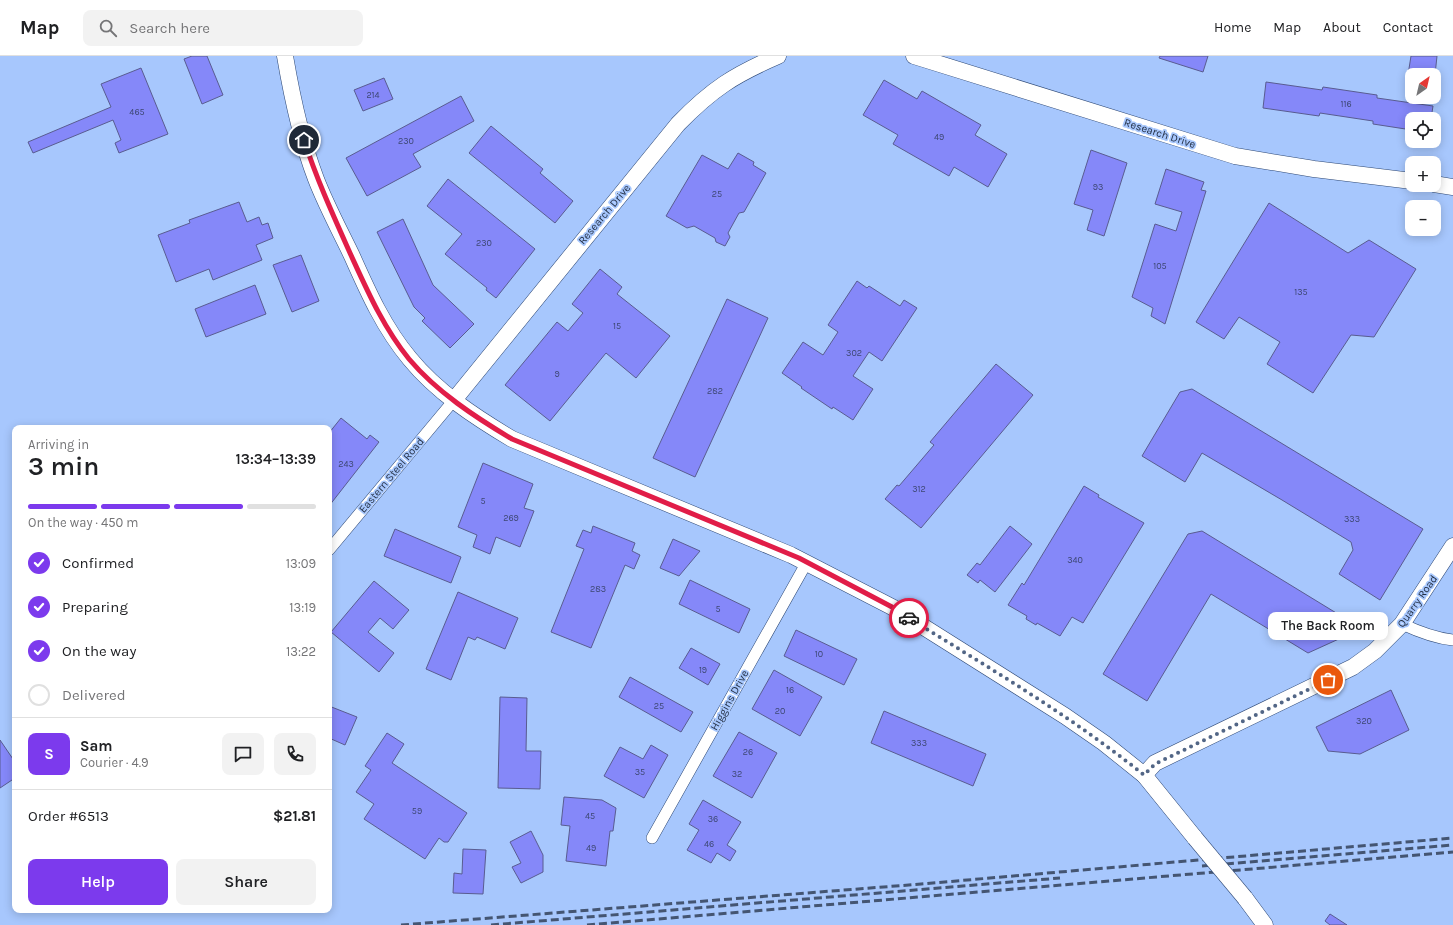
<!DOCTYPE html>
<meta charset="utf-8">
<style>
:root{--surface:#fff;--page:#f2f2f2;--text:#202124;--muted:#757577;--line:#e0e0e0;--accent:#7c3aed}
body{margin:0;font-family:Karla,sans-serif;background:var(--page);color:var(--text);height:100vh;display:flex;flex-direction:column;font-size:15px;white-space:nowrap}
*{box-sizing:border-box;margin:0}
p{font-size:13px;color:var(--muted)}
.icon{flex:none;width:22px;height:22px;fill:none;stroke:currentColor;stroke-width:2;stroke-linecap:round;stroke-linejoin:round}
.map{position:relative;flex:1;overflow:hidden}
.side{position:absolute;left:12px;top:369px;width:320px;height:488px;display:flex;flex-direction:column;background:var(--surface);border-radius:8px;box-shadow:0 2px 10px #0003}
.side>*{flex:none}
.needle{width:26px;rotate:34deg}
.controls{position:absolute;left:1405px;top:12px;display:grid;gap:8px}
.controls a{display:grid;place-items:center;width:36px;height:36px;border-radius:8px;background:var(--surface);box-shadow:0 2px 10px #0003;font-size:20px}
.pin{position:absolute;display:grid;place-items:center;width:34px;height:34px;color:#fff;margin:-17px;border:2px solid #fff;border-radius:50%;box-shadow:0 1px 4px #0007}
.courier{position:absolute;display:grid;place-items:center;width:40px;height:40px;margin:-20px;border:3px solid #e11d48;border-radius:50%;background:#fff;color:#222;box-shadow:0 1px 5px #0007}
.bubble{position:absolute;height:28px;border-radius:8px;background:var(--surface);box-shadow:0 2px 10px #0003;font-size:13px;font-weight:600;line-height:28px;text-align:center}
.headline em{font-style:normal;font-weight:600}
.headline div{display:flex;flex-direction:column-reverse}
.headline{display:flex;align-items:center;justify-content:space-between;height:68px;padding:0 16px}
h1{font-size:26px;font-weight:600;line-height:30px}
.bar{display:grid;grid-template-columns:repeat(4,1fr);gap:6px 4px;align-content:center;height:48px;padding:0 16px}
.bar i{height:5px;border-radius:3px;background:var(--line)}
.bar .on{background:var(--accent)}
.bar p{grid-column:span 4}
.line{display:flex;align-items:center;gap:10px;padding:0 16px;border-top:1px solid var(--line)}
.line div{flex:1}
.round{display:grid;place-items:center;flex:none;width:42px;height:42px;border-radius:8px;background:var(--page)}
ol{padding:0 16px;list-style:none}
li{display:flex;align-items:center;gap:12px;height:44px}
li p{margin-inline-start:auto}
li .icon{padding:4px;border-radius:50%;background:var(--accent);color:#fff;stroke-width:4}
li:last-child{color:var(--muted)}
li i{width:22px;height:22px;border:2px solid var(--line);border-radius:50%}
.action{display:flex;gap:8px;margin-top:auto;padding:8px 16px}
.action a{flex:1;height:46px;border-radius:8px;background:var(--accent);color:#fff;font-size:16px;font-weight:600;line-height:46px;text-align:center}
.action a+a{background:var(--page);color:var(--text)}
header{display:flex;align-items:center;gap:24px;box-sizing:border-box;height:56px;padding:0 20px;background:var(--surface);border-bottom:1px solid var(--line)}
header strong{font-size:19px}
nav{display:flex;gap:22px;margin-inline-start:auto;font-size:14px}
.search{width:280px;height:36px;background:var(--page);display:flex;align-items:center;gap:10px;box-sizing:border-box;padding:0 14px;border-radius:8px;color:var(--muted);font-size:15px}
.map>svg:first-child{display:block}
</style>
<header>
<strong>Map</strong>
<div class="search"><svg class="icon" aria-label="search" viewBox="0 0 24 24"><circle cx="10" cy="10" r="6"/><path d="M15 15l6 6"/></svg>Search here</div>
<nav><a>Home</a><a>Map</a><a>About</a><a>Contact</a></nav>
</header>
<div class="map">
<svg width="1453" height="869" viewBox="0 0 1453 869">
<rect width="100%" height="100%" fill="#a7c7fd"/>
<g fill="#8588f9" stroke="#595c90">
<polygon points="192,0 207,0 223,39 202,48 184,3"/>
<polygon points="1160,0 1208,0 1203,16 1159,2"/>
<polygon points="1411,0 1437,0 1435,19 1408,19"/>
<polygon points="141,12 168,78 119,97 115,87 121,84 113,64 33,97 28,86 111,51 101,28"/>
<polygon points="384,22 393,43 363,55 354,34"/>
<polygon points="884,24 917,43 922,35 981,69 975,79 1007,98 988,131 954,111 949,120 893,88 898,79 863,59"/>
<polygon points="1266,26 1322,34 1323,31 1377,39 1377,42 1433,50 1431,63 1412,63 1412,74 1373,68 1373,65 1320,57 1319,60 1263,52"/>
<polygon points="461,40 474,65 413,98 421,111 367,140 346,102"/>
<polygon points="491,70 543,113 540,117 573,145 555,167 469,97"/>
<polygon points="1091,94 1127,107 1104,180 1087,174 1093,154 1074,148"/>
<polygon points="738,97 754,106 753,109 766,117 744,156 739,157 728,177 730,181 725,190 716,186 715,182 694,170 687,172 666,160 702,99 728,113"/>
<polygon points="1166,113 1204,126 1201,134 1206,135 1165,268 1151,260 1153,252 1132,241 1155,168 1176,175 1182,156 1155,148"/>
<polygon points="448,123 535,193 496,242 486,234 487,232 445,198 462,178 427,150"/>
<polygon points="239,146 247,166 259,161 262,169 268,167 273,182 256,189 262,204 213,224 209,213 176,226 158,179 190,167 189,164"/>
<polygon points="1269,147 1348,197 1369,184 1416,213 1374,281 1351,279 1313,337 1267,308 1280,286 1239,261 1224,283 1196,266"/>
<polygon points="403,163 433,229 474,268 450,292 422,265 425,262 414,251 377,176"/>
<polygon points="301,199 319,245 292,256 273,209"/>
<polygon points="600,213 622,231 617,238 670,280 636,322 606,297 550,365 505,329 557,266 568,275 583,257 572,248"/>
<polygon points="857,225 867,232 869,230 900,250 904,244 917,252 882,305 869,296 853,320 873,333 853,364 833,351 832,353 801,332 802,331 782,317 803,286 823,299 838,276 828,269"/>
<polygon points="255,229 266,258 206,281 195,253"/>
<polygon points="727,243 768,262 695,421 653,402"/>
<polygon points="996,308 1033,339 921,472 885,443 897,429 899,430 934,389 930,386"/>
<polygon points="1192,333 1423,473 1380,544 1339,518 1353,494 1351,486 1282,444 1202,397 1185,426 1142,400 1180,336"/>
<polygon points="341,362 367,383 370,379 379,386 329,450 329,377"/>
<polygon points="483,407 533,428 524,452 534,455 520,491 496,481 490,498 473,491 477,479 458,471"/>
<polygon points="1084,430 1099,439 1098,441 1144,467 1083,567 1072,561 1060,580 1037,567 1036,569 1026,563 1027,560 1008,549 1022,527 1024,529"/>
<polygon points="593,470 635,487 632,495 640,499 634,513 625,509 591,592 551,576 584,493 576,490 583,474 591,477"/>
<polygon points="1010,470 1032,488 995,536 980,524 978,527 967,519 977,507 980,509"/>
<polygon points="395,473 461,501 451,527 384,500"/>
<polygon points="1202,475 1351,566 1341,582 1308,597 1211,538 1147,645 1103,618 1188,478"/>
<polygon points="673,483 700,495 679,520 660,512"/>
<polygon points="690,524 750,553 739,577 679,548"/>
<polygon points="374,525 409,554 393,573 380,562 368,576 394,597 379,616 331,576"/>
<polygon points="458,536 518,562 505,593 477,581 475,584 468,581 451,624 426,613"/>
<polygon points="796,574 857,603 844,629 784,600"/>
<polygon points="691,592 720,608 708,629 679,612"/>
<polygon points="774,614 822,641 800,680 752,653"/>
<polygon points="630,621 693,656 681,676 619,641"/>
<polygon points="1391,634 1409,674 1360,698 1328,695 1316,671"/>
<polygon points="500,641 527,642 526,695 541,695 540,733 498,732"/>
<polygon points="329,650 357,661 345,689 329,682"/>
<polygon points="884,655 986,698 973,730 871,687"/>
<polygon points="739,676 777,697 752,742 713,720"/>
<polygon points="387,677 404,688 392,707 467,757 448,786 444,786 439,782 425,803 364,763 374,748 356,736 371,714 365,710"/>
<polygon points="0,684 15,706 15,722 0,732"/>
<polygon points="651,689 668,699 644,742 604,720 620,691 643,703"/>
<polygon points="564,741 602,744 616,752 613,775 610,775 606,810 566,805 570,770 561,769"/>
<polygon points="703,744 741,766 727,789 736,795 730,805 717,797 711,807 687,794 699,774 689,768"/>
<polygon points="531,775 543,799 543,816 521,827 512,811 521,807 510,786"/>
<polygon points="463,793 486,794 483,838 453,837 454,817 462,818"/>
<polygon points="1330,858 1347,869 1330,869 1325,865"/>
</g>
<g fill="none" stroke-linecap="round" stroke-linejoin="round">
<defs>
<g id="street">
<polyline points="329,494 454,344"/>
<path d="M1402 568C1419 576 1434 582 1453 584"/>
<polyline points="652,782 807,506"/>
</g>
<g id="secondary">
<path d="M285 0C292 41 301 84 316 123 326 149 340 175 352 200 368 236 384 272 410 303 437 336 475 361 512 383L791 499 892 551 1065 660 1104 687 1144 719 1195 782"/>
<polyline points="914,0 1235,100 1314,113 1412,125"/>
<polyline points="1434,128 1453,131"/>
<path d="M454 344 678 68C712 33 734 19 778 0"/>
<polyline points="1144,719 1155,707 1353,611 1375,595 1402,568 1453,490"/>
<polyline points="1245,842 1265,869"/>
</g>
</defs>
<use href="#street" stroke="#2d4875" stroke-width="12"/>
<use href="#secondary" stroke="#2d4875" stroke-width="17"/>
<use href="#street" stroke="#fff" stroke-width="11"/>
<use href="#secondary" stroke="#fff" stroke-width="16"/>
<g stroke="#445572" stroke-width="3" stroke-dasharray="8 4" stroke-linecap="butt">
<polyline points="1202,810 1453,789"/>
<polyline points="401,869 921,828 1453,782"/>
<polyline points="491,869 1060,822"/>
<polyline points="587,869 1453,796"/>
</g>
<defs>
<polyline id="secondary-bridge" points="1195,782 1245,842"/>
</defs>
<use href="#secondary-bridge" stroke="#2d4875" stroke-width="17" stroke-linecap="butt"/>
<use href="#secondary-bridge" stroke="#fff" stroke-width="16"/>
</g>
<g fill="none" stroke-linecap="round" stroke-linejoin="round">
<path stroke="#526686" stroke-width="4" stroke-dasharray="0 7.2" d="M909 562C989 612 1071 660 1144 719L1155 708 1328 624"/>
<path stroke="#e11d48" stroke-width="5" d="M304 84C317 124 333 159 350 197 367 234 383 271 409 303 437 336 475 361 512 383L799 502 892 551 909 562"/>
</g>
<g text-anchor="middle" stroke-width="3.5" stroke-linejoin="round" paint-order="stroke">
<g font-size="9" fill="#3d4773">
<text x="373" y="42">214</text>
<text x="1346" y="51">116</text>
<text x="137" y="59">465</text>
<text x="939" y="84">49</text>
<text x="406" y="88">230</text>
<text x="1098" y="134">93</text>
<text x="717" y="141">25</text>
<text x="484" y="190">230</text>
<text x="1160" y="213">105</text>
<text x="1301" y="239">135</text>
<text x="617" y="273">15</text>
<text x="854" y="300">302</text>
<text x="557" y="321">9</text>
<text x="715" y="338">282</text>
<text x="346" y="411">243</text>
<text x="919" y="436">312</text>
<text x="483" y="448">5</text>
<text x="511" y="465">269</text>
<text x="1352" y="466">333</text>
<text x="1075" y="507">340</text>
<text x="598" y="536">283</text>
<text x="718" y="556">5</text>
<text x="819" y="601">10</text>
<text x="703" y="617">19</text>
<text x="790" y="637">16</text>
<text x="659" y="653">25</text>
<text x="780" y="658">20</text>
<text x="1364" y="668">320</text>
<text x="919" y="690">333</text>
<text x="748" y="699">26</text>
<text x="640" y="719">35</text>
<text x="737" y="721">32</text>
<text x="417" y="758">59</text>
<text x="590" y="763">45</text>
<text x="713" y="766">36</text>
<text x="709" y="791">46</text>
<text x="591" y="795">49</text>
</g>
<g font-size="11" fill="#253146" stroke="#a7c7fd">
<text transform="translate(1160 77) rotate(18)" y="4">Research Drive</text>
<text transform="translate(604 158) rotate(-50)" y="4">Research Drive</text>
<text transform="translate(391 419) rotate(-50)" y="4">Eastern Steel Road</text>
<text transform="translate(1417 545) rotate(-55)" y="4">Quarry Road</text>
<text transform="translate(729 644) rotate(-61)" y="4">Higgins Drive</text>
</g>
</g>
</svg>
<div class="controls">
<a><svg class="needle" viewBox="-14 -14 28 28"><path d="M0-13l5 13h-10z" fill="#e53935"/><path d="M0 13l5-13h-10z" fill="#757577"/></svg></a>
<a><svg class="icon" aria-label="locate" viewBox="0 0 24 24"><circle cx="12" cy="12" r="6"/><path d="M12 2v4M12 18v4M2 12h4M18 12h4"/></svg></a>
<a>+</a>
<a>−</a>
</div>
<div class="pin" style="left:1328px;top:624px;background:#ea580c"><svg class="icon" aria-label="bag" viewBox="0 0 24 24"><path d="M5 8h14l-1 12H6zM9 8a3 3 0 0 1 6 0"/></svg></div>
<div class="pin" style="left:304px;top:84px;background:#1f2937"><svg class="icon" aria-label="home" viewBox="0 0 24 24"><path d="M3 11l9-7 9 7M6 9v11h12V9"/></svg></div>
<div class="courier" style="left:909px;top:562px"><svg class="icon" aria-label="car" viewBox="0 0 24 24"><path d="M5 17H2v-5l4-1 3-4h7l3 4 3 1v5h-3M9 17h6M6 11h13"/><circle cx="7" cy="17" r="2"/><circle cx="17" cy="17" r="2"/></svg></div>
<div class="bubble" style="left:1268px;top:556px;width:120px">The Back Room</div>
<section class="side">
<div class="headline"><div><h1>3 min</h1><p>Arriving in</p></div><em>13:34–13:39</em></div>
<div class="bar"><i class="on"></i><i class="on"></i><i class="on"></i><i></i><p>On the way · 450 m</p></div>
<ol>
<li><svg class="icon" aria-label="check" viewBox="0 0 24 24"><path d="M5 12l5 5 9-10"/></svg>Confirmed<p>13:09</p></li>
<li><svg class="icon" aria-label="check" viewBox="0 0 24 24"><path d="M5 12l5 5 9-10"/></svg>Preparing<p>13:19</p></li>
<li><svg class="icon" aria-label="check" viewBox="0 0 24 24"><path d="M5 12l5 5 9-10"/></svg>On the way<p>13:22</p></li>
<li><i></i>Delivered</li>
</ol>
<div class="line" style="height:72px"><b class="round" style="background:var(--accent);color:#fff">S</b><div><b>Sam</b><p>Courier · 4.9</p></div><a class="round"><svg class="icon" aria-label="chat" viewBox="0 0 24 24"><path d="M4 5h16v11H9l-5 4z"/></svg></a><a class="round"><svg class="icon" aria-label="phone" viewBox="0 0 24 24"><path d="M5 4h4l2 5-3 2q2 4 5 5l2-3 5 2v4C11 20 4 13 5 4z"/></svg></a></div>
<div class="line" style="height:52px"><div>Order #6513</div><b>$21.81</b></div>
<div class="action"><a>Help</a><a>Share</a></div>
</section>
</div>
